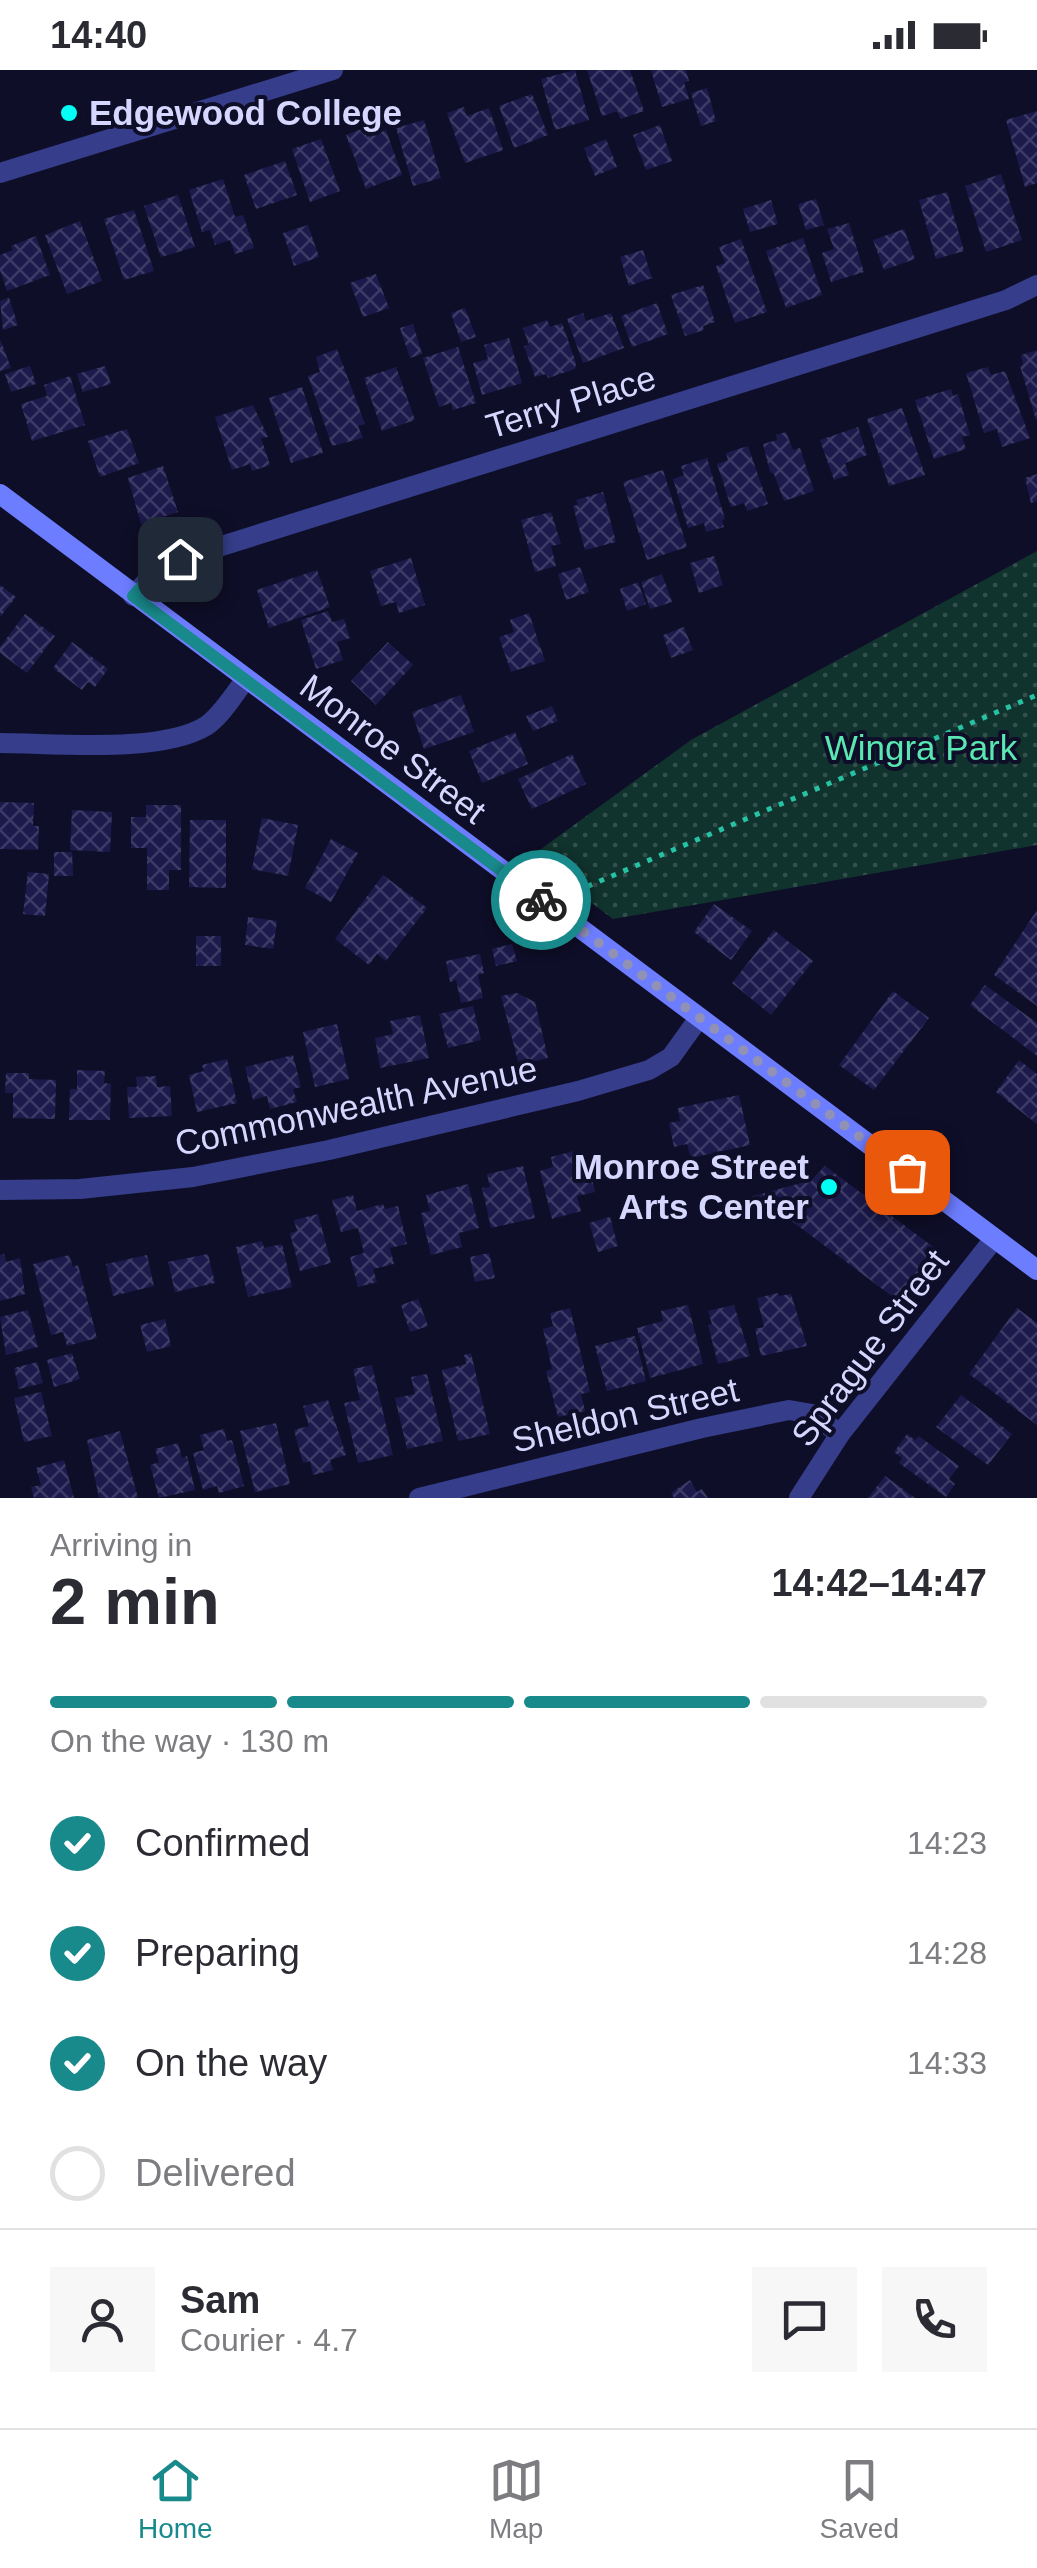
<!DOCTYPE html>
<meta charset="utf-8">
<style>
:root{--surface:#fff;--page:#f7f7f7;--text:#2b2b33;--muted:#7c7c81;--line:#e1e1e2;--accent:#198a8b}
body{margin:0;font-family:Arial,sans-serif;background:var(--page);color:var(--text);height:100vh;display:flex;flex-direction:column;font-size:38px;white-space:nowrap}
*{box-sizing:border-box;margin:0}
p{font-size:32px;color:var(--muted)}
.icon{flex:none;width:55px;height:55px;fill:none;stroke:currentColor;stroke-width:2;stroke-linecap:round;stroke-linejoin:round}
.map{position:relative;height:1428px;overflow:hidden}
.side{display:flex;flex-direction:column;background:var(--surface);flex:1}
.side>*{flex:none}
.pin{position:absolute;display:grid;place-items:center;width:85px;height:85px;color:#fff;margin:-42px;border-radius:20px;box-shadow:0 5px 15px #0006}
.courier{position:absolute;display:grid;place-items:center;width:100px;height:100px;margin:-50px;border:8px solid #198a8b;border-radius:50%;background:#fff;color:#222;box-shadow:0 2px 12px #0007}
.headline em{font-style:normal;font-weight:700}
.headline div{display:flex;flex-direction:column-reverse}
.headline{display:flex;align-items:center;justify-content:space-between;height:170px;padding:0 50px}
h1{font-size:65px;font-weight:700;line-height:75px}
.bar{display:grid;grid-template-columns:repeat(4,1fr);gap:15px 10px;align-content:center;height:120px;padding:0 50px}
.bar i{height:12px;border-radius:8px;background:var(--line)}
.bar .on{background:var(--accent)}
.bar p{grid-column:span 4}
.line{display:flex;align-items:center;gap:25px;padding:0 50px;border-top:2px solid var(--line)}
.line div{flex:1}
.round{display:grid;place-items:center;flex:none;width:105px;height:105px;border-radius:0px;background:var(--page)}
ol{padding:0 50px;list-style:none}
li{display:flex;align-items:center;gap:30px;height:110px}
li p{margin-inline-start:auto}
li .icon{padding:10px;border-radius:50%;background:var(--accent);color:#fff;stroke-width:4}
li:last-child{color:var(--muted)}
li i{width:55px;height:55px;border:5px solid var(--line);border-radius:50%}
.status{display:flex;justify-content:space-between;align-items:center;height:70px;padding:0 50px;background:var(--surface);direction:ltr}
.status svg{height:28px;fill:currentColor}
.menu{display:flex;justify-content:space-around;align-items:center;height:140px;border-top:2px solid var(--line);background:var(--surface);font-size:28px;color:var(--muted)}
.menu a{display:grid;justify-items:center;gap:5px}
.menu .on{color:var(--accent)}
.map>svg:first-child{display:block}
</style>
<div class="status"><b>14:40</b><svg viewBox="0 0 49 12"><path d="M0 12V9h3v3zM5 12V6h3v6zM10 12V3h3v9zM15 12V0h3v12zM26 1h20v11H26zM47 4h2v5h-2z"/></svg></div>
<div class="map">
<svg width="1037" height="1428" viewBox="0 0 1037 1428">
<defs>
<pattern id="park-dots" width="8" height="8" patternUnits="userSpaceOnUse" patternTransform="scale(2.5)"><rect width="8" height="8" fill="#11332d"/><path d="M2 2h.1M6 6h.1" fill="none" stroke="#33504c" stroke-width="1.8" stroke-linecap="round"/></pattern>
<pattern id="building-cross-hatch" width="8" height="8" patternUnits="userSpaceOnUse" patternTransform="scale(2.5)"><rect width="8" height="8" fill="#1c194b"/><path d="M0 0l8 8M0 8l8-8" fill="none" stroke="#3c3a66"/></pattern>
</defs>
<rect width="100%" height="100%" fill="#0f0e29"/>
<polygon fill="url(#park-dots)" points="1037,481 1037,775 613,849 530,787 691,670"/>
<g fill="url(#building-cross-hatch)">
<polygon points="575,0 589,50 555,60 541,9"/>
<polygon points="587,0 630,0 644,41 620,49 618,41 602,46"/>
<polygon points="651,0 686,0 689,11 684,12 689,29 662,37"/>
<polygon points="707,18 716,51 701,56 691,23"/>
<polygon points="532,24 548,65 514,78 499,36"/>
<polygon points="464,37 467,46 489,38 503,80 465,93 447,43"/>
<polygon points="1037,41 1037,113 1025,117 1006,50"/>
<polygon points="424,50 441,108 413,116 396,58"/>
<polygon points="660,55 672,91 646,100 633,65"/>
<polygon points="364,58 367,67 386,60 402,105 366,119 346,65"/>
<polygon points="321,69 340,121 310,132 292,79"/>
<polygon points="606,69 617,97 595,106 584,78"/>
<polygon points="285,91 297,125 256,139 244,105"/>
<polygon points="1001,104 1022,170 986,182 965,116"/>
<polygon points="223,109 235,147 243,145 254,178 235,184 230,170 215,175 210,160 202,162 189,120"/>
<polygon points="947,122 964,181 936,189 919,130"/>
<polygon points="178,125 195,177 161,187 144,136"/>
<polygon points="816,129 824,155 806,160 798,134"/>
<polygon points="771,130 778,154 750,162 743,139"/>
<polygon points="134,140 154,201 124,210 104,149"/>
<polygon points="80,151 102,211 67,224 45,165"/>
<polygon points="849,153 864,202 831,212 822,183 834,179 827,159"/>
<polygon points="308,155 319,187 294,196 283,163"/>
<polygon points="904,159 915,189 884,200 873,170"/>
<polygon points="36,166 50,205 7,221 0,200 0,185 13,180 11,176"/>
<polygon points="803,168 822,225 786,238 766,181"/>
<polygon points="741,169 767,242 735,253 716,196 725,193 719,177"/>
<polygon points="643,180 652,208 629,216 620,187"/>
<polygon points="376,204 389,238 363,247 350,213"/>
<polygon points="703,215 715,252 703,256 704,260 685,266 671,225"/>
<polygon points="9,228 18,255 3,260 0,231"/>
<polygon points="657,233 668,264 632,277 621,246"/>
<polygon points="465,238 476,267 461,272 451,243"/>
<polygon points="583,243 586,251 611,243 624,278 583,293 567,249"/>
<polygon points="547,250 550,257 562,253 576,293 575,299 548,308 546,304 535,307 524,276 529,275 523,258"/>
<polygon points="413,254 422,284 410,288 400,258"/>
<polygon points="509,268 522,313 482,325 473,293 488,289 484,275"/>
<polygon points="0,269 11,298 0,301"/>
<polygon points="458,277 476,333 453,340 451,333 439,337 423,288"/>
<polygon points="337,279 365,354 358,356 363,368 332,376 308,306 320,302 316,287"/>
<polygon points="1037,280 1037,350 1036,350 1020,296 1023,295 1021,285"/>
<polygon points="30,296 36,314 11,322 5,304"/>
<polygon points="105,296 111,314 83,322 77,304"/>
<polygon points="396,297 415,350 382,361 364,308"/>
<polygon points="988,297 991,305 1005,301 1030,368 1002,377 997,359 984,363 966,303"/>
<polygon points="70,306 85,355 32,371 21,334 47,326 44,315"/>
<polygon points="302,317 323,383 291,393 269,328"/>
<polygon points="951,319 953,326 958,324 970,365 962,367 966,379 934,389 915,330"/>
<polygon points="253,335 268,367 261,368 270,395 252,401 250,394 232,400 215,347"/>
<polygon points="902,338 925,405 889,416 867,349"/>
<polygon points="858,357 867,385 845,393 849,405 834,410 820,370"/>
<polygon points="127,359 139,393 100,407 88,371"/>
<polygon points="786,362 793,380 800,378 814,421 784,431 774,404 770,402 763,374 777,370 776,365"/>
<polygon points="748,376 768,434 747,441 744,433 731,437 717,394 728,390 726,383"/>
<polygon points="707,388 725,449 722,450 724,457 706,462 704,453 688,458 673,409 684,405 681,396"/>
<polygon points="163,396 178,442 141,454 128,408"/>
<polygon points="663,400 687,477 647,490 623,412"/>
<polygon points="1037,404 1037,431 1031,433 1025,408"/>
<polygon points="603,422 616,472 585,480 573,436 578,435 576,430"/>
<polygon points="551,442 561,474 551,476 556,496 535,502 521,450"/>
<polygon points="714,486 723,515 699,523 690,493"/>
<polygon points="411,488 425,535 399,543 396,532 381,536 370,501"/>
<polygon points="580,497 589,522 566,530 558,504"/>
<polygon points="317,500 330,537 269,558 257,520"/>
<polygon points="662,504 672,532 650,539 641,512"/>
<polygon points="638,512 646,534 627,541 620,519"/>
<polygon points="0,515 16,527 0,547"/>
<polygon points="328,541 332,552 344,549 350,568 337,572 343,590 316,599 301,550"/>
<polygon points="529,543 545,591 511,602 499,567 514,562 510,550"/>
<polygon points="25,544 55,566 27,603 0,583 0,577"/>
<polygon points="684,557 693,580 671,588 663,565"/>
<polygon points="72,572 108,599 95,617 88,612 82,620 53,598"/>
<polygon points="388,572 413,595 376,635 351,611"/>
<polygon points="461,625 474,662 424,679 412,642"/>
<polygon points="552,636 558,651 533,661 526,646"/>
<polygon points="515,662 528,694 482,713 469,681"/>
<polygon points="572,684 586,714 532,739 518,709"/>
<polygon points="0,732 34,733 33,756 39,756 38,780 0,779"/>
<polygon points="146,735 181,735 181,800 169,800 169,820 147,820 147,778 131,778 131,747 146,747"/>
<polygon points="72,740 112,742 110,782 70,780"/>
<polygon points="262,748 298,755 288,806 252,799"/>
<polygon points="190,750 226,750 226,818 189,817"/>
<polygon points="331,769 358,783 331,832 305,818"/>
<polygon points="54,782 72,782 73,806 54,806"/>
<polygon points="28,802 49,804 45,846 23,844"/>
<polygon points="383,805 427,838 386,891 377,884 369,895 335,869"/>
<polygon points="714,834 752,861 731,890 694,862"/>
<polygon points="1037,840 1037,936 994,905"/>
<polygon points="248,847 277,851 273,879 245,875"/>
<polygon points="774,860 813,891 771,945 732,913"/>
<rect x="196" y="866" width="25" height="30"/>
<polygon points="512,874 517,891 496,896 492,879"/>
<polygon points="480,884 484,903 478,905 483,928 461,933 456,910 450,912 446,891"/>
<polygon points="985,915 1037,953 1037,986 970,935"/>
<polygon points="893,921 929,948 874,1020 839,995"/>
<polygon points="517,923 535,932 548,988 519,995 501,926"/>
<polygon points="473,936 481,970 448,978 439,944"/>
<polygon points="420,945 429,988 380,998 375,968 393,964 390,951"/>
<polygon points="337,954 349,1009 315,1017 303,962"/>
<polygon points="293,985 301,1017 293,1019 297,1032 270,1039 267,1026 253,1030 245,997"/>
<polygon points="227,989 237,1033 197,1042 189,1005 204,1001 202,995"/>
<polygon points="1019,990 1037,1004 1037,1054 996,1022"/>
<polygon points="77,1000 105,1001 104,1013 111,1014 110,1050 69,1050 70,1019 77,1019"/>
<polygon points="6,1003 29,1003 29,1009 56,1010 55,1049 13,1048 13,1023 5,1023"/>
<polygon points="156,1006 157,1017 170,1016 172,1046 129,1048 127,1017 137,1017 136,1007"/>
<polygon points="739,1025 750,1075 691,1088 687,1074 674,1077 669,1053 680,1051 678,1038"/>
<polygon points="574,1081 577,1091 587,1089 595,1122 577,1126 581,1141 552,1149 540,1101 553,1097 551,1087"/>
<polygon points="523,1096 535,1148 491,1158 482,1118 490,1117 487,1104"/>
<polygon points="825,1096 936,1179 897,1230 777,1140 754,1146 750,1127 812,1110"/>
<polygon points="468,1114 479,1158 459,1163 462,1177 431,1185 421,1143 430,1141 426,1125"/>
<polygon points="353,1125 357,1141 383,1134 385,1139 398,1136 407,1174 390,1178 394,1194 373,1199 377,1212 358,1217 350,1187 364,1183 358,1158 341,1162 332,1130"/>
<polygon points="318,1144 331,1193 300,1201 290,1163 297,1161 294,1150"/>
<polygon points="610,1147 618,1176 598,1182 589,1153"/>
<polygon points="262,1171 264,1178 282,1174 292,1217 248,1227 236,1177"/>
<polygon points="489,1183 495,1208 475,1212 470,1187"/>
<polygon points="4,1184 6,1192 20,1188 25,1224 0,1231 0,1185"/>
<polygon points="208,1184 215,1213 175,1222 168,1192"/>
<polygon points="69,1185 73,1197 78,1195 97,1268 67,1276 63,1262 51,1265 33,1194"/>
<polygon points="147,1185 154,1216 113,1226 106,1194"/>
<polygon points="778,1223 779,1226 791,1224 807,1276 761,1286 755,1259 764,1257 757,1228"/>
<polygon points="418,1229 428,1256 410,1262 401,1235"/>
<polygon points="688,1235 703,1294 650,1308 637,1258 663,1251 661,1241"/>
<polygon points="734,1235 750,1286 718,1294 708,1255 712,1254 708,1241"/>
<polygon points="570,1238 590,1322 581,1324 585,1341 558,1347 546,1301 552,1299 543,1259 553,1256 550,1243"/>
<polygon points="1017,1238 1037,1253 1037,1355 969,1304"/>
<polygon points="28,1240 38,1277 6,1285 0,1247"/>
<polygon points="165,1249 171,1276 147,1282 140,1255"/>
<polygon points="635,1266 646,1311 607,1321 595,1276"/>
<polygon points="72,1283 80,1309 54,1317 47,1290"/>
<polygon points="471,1283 490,1364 458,1371 442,1300 466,1294 464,1285"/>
<polygon points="37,1292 43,1313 19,1319 14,1298"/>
<polygon points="372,1295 393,1385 358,1393 344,1333 360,1330 353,1299"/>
<polygon points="427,1304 443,1371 407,1379 395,1328 415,1324 411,1307"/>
<polygon points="41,1322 52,1366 24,1372 14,1328"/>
<polygon points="961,1325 1012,1364 988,1395 936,1357"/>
<polygon points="328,1330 346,1385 330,1390 333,1400 313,1405 310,1391 303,1393 294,1360 309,1356 303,1336"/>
<polygon points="276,1353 290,1414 255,1422 240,1361"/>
<polygon points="224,1359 227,1371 232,1370 244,1416 219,1423 217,1416 203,1420 193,1383 204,1380 200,1365"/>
<polygon points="120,1361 138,1428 99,1428 87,1370"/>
<polygon points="907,1364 915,1370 919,1366 959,1396 949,1409 955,1414 946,1427 899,1393 902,1388 894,1382"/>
<polygon points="178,1373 182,1388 187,1386 195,1420 159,1428 150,1395 159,1392 155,1379"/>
<polygon points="64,1390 74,1428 34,1428 31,1417 41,1415 36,1398"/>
<polygon points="885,1406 915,1428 868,1428"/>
<polygon points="690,1410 697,1422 702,1419 708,1428 674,1428 671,1423"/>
</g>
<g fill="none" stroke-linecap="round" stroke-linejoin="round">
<polyline stroke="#27c1a3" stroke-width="5" stroke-dasharray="5 8" stroke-linecap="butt" points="579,826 586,817 1037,625"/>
<g stroke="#363e8b" stroke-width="20">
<polyline points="0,103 333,0"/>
<polyline points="133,526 159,498 180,489 1006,230 1037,215"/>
<path d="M0 673C55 673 160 684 206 656 222 645 234 624 246 609"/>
<polyline points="0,1120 80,1119 193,1107 329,1080 578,1021 649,1000 671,987 699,948"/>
<polyline points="419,1428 702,1358 789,1340 812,1344 840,1364"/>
<polyline points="799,1428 840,1364 994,1169"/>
</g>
<polyline stroke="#6d7dff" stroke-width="20" points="0,424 1037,1200"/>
</g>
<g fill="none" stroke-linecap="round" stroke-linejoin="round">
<polyline stroke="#9091b4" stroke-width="10" stroke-dasharray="0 18" points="541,830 907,1102"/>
<polyline stroke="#198a8b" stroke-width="12" points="180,489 159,498 133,526 541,830"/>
</g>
<g fill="#02fff6" stroke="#0f0e29" stroke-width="4">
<circle cx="69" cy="43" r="10"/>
<circle cx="829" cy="1117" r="10"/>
</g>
<g text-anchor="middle" stroke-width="8" stroke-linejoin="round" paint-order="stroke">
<g font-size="35" font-weight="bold" fill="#d6d7ff" stroke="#0f0e29" text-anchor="start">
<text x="89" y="55">Edgewood College</text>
<text x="809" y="1109" text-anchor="end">Monroe Street<tspan x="809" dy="40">Arts Center</tspan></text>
</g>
<g font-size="35" fill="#d6d7ff" stroke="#0f0e29">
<text transform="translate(571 332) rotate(-17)" y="12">Terry Place</text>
<text transform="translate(393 679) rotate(37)" y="12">Monroe Street</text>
<text transform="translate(356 1036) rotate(-12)" y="12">Commonwealth Avenue</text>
<text transform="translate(870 1278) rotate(-53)" y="12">Sprague Street</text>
<text transform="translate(625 1345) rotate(-13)" y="12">Sheldon Street</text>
</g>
<g font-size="35" fill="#59e8b1" stroke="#0f0e29">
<text x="921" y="690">Wingra Park</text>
</g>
</g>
</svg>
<div class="pin" style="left:907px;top:1102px;background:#ea580c"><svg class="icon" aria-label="bag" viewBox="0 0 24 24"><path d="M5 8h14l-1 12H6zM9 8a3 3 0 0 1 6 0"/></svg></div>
<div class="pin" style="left:180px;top:489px;background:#1f2937"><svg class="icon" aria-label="home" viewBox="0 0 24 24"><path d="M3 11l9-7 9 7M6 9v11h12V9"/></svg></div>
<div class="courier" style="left:541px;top:830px"><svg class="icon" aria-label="bike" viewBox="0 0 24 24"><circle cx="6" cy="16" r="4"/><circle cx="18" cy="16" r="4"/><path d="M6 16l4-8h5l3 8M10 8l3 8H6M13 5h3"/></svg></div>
</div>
<section class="side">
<div class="headline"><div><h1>2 min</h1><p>Arriving in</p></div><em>14:42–14:47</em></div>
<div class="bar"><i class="on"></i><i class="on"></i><i class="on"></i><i></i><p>On the way · 130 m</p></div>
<ol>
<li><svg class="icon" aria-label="check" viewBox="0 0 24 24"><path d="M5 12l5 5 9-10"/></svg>Confirmed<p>14:23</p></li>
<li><svg class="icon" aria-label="check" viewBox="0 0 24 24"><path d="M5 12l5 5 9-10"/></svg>Preparing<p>14:28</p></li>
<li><svg class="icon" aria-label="check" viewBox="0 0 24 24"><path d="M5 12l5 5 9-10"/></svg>On the way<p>14:33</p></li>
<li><i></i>Delivered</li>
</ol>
<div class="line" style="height:180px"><a class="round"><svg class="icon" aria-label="person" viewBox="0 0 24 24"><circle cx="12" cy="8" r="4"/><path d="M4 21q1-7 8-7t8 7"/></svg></a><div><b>Sam</b><p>Courier · 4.7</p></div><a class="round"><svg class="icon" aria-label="chat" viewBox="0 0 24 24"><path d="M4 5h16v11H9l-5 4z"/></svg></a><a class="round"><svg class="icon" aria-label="phone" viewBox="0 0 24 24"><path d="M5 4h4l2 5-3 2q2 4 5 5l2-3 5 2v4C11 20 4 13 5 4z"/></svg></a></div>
</section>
<nav class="menu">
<a class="on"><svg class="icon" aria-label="home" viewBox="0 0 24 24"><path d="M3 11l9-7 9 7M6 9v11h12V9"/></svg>Home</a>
<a><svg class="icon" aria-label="map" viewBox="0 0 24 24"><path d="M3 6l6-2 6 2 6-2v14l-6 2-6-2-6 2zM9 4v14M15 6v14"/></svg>Map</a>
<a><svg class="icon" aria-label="saved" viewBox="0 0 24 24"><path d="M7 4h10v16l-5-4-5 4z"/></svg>Saved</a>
</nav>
